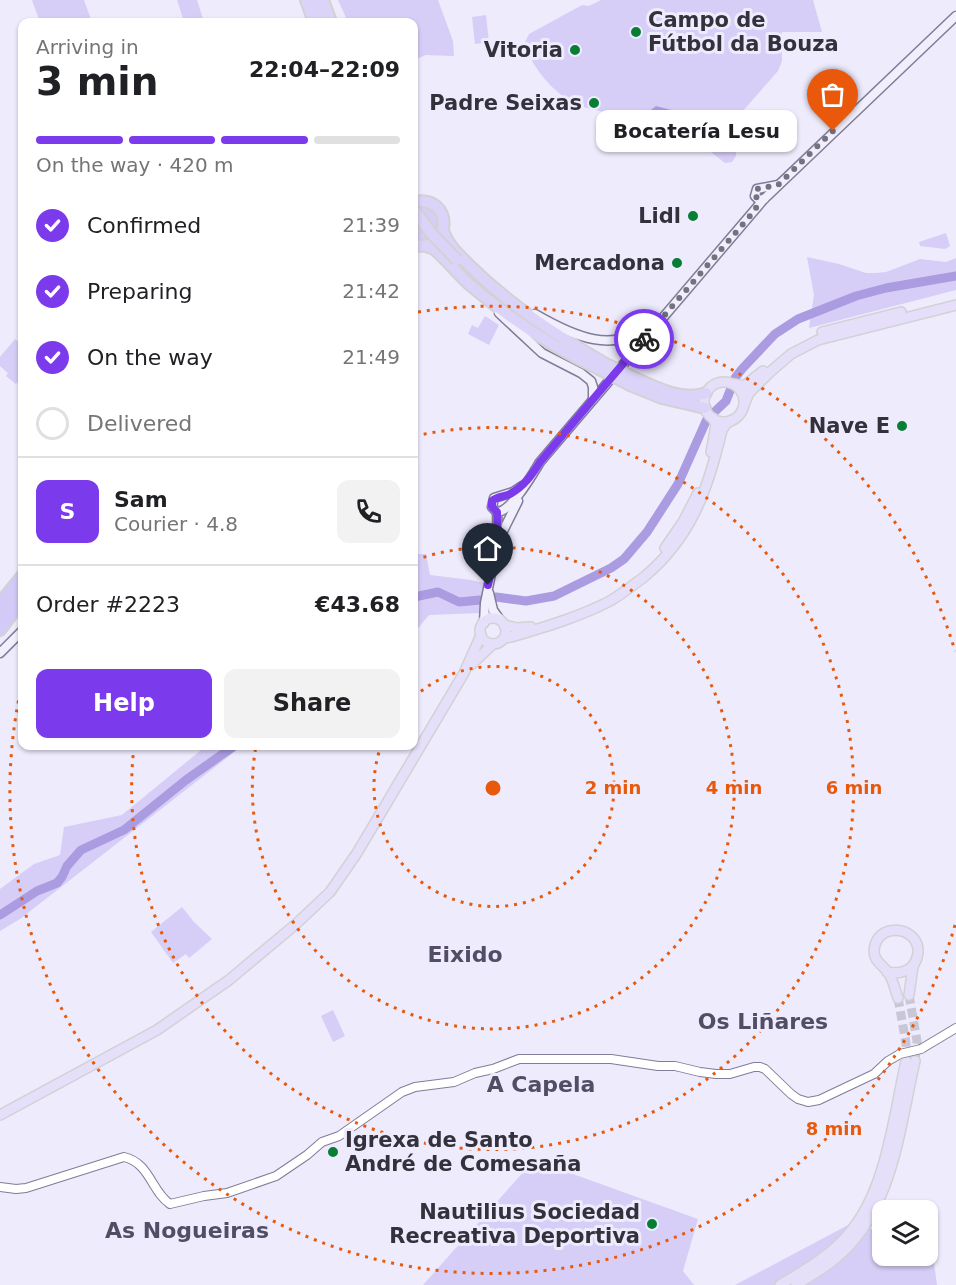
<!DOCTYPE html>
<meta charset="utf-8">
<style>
:root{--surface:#fff;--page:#f2f2f2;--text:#202124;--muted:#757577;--line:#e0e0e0;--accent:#7c3aed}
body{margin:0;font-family:"DejaVu Sans",sans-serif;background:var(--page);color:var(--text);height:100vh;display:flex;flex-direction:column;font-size:22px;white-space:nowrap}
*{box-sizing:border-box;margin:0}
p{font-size:20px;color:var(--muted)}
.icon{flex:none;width:33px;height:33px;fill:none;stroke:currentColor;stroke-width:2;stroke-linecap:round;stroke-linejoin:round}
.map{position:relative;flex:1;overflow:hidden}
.sheet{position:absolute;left:18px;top:18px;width:400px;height:732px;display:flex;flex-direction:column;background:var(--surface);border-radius:12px;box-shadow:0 2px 4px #0004}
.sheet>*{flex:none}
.fabs{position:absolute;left:872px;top:1200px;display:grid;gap:12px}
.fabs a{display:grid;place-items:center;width:66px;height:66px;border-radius:12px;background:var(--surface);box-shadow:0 2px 4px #0004;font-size:30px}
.pin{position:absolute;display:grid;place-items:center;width:51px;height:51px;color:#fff;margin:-62px -26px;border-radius:50% 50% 50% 0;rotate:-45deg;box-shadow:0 0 6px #0007}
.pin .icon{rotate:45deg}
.courier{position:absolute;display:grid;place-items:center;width:60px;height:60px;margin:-30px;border:4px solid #7c3aed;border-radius:50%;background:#fff;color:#222;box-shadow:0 2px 8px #0007}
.bubble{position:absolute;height:42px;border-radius:12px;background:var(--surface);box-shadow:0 2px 4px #0004;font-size:20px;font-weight:700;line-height:42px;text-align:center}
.headline em{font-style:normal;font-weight:700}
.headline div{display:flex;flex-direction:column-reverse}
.headline{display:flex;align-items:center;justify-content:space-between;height:102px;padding:0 18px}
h1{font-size:39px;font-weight:700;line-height:45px}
.bar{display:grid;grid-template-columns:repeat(4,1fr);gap:9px 6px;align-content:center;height:72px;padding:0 18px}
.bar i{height:8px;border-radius:4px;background:var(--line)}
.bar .active{background:var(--accent)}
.bar p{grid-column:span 4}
.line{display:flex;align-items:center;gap:15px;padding:0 18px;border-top:2px solid var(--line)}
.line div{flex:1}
.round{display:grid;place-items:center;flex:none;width:63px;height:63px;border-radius:12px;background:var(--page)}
ol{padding:0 18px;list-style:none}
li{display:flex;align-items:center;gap:18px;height:66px}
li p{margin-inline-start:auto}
li .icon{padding:6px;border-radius:50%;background:var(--accent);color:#fff;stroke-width:4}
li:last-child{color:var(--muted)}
li i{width:33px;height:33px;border:3px solid var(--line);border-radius:50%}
.cta{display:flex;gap:12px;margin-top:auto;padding:12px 18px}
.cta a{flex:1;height:69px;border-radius:12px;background:var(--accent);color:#fff;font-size:24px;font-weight:700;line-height:69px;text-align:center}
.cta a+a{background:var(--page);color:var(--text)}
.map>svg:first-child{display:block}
</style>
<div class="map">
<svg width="956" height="1285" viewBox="0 0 956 1285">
<rect width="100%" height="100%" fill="#eeebfd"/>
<g fill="#d6cef7">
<polygon points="32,0 84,0 92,22 40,22"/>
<polygon points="177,0 197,0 204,22 184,22"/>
<polygon points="338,0 438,0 453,41 454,56 426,55 414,60 414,22 348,22"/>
<path d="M601 0H813L822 32H782V61L778 71 735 120 736 156 732 162 725 163 685 132 579 106C554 94 534 70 524 44L529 34 582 5 589 6Z"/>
<polygon points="486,15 489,42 475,44 472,17"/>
<path d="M423 205C442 213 445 225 430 241H414V207Z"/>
<polygon points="946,233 950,246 945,249 920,246 919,242"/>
<polygon points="807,257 839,264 866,273 876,273 886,272 920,259 946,262 956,258 956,290 809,328 814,295"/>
<polygon points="485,316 499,325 489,345 468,334 472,325 478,328"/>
<polygon points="15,339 22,345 22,377 16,384 6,376 8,373 0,366 0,357"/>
<polygon points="414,554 426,554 430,575 471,580 488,584 480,613 429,615 414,633"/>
<polygon points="206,746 242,746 20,919 0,931 0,889 34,864 60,855 64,827 122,815"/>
<polygon points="182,907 194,922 212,939 189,958 186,954 173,963 151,932"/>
<polygon points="333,1010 345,1036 333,1042 321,1016"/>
<polygon points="534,1160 698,1219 683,1271 694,1285 423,1285"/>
<polygon points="848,1225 882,1231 882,1256 927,1256 927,1239 931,1240 937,1285 735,1285"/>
</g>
<polygon fill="#ab9be1" points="656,106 694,116 695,121 687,131 674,124 643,116"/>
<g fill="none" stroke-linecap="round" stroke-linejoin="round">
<g stroke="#ab9be1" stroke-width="9">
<polyline points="414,597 438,592 459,602 480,600"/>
<polyline points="496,597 526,601 554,596 611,568 624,559 647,532 678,484 707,419 726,401 735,378 742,369 775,334 798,319 856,296 886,288 956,276"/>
<polyline points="0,915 37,891 57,883 62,877 67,866 81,850 124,830 186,780 234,746"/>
</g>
<g stroke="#c9c6d6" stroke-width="9" stroke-dasharray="9 4.5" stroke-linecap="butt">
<polyline points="909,995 917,1041 915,1061"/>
<polyline points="898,998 906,1043 906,1061"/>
</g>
<defs>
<g id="tertiary">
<polyline points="921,1049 956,1028"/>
<path d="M0 1187 16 1189 26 1188 124 1157C150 1163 151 1191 170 1204L204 1196 227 1193 276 1176 307 1155 322 1142 339 1136 402 1092 415 1087 454 1082 475 1073 493 1069 519 1059H611L658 1066H675L700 1072 716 1074H730L754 1067H760L765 1069 791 1094 798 1099 808 1102 819 1100 874 1074 888 1061 900 1054"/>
</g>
<g id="secondary">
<polyline points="764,199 759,200 755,196 757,189 778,185"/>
<polyline points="499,313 542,353 581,373 591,381 593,387 593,399"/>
<path d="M535 314C573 336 614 356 653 323"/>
<path d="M497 512C511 512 532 475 540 462L764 199 956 16"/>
<polyline points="497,512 492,507 494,498 513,492 522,486"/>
<polyline points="500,537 518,501"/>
<polyline points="489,593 493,610 500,620"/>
<polyline points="484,623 485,603 498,540 497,512"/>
<polyline points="0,653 22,631"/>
</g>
<g id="primary">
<polyline points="822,332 901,312"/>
<circle cx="724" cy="402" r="20"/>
<polyline points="735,384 744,386 763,371"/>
<polyline points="744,405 749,393 770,372 791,354 818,340 956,305"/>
<polyline points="711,452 716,425 713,418"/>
<polyline points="665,548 683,522 698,493"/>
<circle cx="493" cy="631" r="13"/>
<polyline points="504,625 517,628 531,627"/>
<path d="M504 638 511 637C545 627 579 617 610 601 622 594 633 585 644 577 692 537 708 489 722 430L726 424 732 420"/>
<polyline points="471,665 493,644"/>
<path d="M887 972C901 975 916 970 918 953 920 928 882 921 875 945 871 959 881 964 888 972 893 979 895 990 898 998"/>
<polyline points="909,995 913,966"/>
<polyline points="0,1115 157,1030 229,980 296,924 330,892 357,853 464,673 481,635"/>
<path d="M780 1285C800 1273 821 1261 838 1245 886 1201 892 1123 906 1061"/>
<path d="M796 1285C809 1277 823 1269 835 1259 893 1212 899 1130 915 1061"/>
</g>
<g id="trunk">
<polyline points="306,0 314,22"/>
<polyline points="323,0 331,22"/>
<polyline points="316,3 322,22"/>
<path d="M414 202C454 194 453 253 414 245"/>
<path d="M443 231C448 246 460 256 471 267 511 306 556 335 604 363"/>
<path d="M426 246 434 249C447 260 458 274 470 285 510 319 552 347 599 369"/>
<path d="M633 377C654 387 683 402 706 393"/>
<polyline points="630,385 662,398 705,408"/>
</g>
<g id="motorway">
<polyline points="0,603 22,576"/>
<polyline points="0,616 22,587"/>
<polyline points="0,630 22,601"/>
</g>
</defs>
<use href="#tertiary" stroke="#817c97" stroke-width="10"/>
<use href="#secondary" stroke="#817c97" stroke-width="11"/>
<use href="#primary" stroke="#d2d2d4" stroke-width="12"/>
<use href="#trunk" stroke="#d2d2d4" stroke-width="14"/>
<use href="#motorway" stroke="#d2d2d4" stroke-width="14"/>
<use href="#tertiary" stroke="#fff" stroke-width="8"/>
<use href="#secondary" stroke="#f2effd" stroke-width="8"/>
<use href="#primary" stroke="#e5dffa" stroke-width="9"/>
<use href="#trunk" stroke="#dcd4f8" stroke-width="10"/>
<use href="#motorway" stroke="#d3caf7" stroke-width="10"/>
<defs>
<polyline id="tertiary-bridge" points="900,1054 921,1049"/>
<g id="trunk-bridge">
<polyline points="414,210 431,233 457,260"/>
<polyline points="604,363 633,377"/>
<polyline points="599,369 630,385"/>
</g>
</defs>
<use href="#tertiary-bridge" stroke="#817c97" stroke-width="10" stroke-linecap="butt"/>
<use href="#trunk-bridge" stroke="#d2d2d4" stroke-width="14" stroke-linecap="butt"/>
<use href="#tertiary-bridge" stroke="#fff" stroke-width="8"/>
<use href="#trunk-bridge" stroke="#dcd4f8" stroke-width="10"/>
</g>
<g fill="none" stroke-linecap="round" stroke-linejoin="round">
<polyline stroke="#747280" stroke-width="6" stroke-dasharray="0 10.8" points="644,339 756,209 757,198 754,194 757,189 778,185 833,131"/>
<path stroke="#7c3aed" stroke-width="8" d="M488 585 498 540 497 512 492 507V501C497 496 504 497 510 494 524 486 532 475 540 462L644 339"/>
</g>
<g fill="none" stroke="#e8590c" stroke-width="3" stroke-dasharray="3 6">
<path d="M414 697A120 120 0 1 1 381 746"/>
<path d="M415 560A241 241 0 1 1 256 746"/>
<path d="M415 436A361 361 0 1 1 134 747"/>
<path d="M955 925A482 482 0 0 1 22 684M418 312A482 482 0 0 1 955 651"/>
</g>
<g fill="#087e35" stroke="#eeebfd" stroke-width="2">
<circle cx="636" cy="32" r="6"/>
<circle cx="575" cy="50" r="6"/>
<circle cx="594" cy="103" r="6"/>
<circle cx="693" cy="216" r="6"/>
<circle cx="677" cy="263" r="6"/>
<circle cx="902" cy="426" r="6"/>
<circle cx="333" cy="1152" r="6"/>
<circle cx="652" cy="1224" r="6"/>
</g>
<g text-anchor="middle" stroke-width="6" stroke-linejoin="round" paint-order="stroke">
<g font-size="21" font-weight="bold" fill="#33313c" stroke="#eeebfd" text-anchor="end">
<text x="648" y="27" text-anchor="start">Campo de<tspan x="648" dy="24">Fútbol da Bouza</tspan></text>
<text x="563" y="57">Vitoria</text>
<text x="582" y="110">Padre Seixas</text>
<text x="681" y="223">Lidl</text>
<text x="665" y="270">Mercadona</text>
<text x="890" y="433">Nave E</text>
<text x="345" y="1147" text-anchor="start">Igrexa de Santo<tspan x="345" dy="24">André de Comesaña</tspan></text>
<text x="640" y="1219">Nautilius Sociedad<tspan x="640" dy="24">Recreativa Deportiva</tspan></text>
</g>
<g font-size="22" font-weight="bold" fill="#524d65" stroke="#eeebfd">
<text x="465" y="962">Eixido</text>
<text x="763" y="1029">Os Liñares</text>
<text x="541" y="1092">A Capela</text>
<text x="187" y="1238">As Nogueiras</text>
</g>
</g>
<circle cx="493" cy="788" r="9" fill="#e8590c" stroke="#eeebfd" stroke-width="3"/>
<g font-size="18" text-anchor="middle" font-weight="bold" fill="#e8590c" stroke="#eeebfd" stroke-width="6" stroke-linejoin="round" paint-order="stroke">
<text x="613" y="794">2 min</text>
<text x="734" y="794">4 min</text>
<text x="854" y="794">6 min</text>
<text x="834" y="1135">8 min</text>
</g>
</svg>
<div class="fabs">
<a><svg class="icon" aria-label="layers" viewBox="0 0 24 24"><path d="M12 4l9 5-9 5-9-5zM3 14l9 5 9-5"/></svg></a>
</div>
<div class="pin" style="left:833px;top:131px;background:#ea580c"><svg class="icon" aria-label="bag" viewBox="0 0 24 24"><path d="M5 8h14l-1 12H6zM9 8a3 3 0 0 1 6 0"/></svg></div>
<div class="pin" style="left:488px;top:585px;background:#1f2937"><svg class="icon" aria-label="home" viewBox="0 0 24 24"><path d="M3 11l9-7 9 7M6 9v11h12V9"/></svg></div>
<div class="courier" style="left:644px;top:339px"><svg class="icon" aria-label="bike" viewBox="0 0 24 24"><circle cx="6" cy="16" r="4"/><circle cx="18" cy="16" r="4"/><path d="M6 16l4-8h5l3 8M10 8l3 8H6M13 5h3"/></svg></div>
<div class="bubble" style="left:596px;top:110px;width:201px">Bocatería Lesu</div>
<section class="sheet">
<div class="headline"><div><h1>3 min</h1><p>Arriving in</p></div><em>22:04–22:09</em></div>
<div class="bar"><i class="active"></i><i class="active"></i><i class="active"></i><i></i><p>On the way · 420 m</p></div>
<ol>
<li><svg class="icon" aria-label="check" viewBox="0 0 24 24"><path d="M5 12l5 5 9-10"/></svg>Confirmed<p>21:39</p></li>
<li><svg class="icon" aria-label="check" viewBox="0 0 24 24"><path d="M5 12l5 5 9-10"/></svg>Preparing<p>21:42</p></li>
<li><svg class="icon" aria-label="check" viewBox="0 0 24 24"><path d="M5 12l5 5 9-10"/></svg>On the way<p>21:49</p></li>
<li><i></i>Delivered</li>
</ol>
<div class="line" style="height:108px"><b class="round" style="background:var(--accent);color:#fff">S</b><div><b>Sam</b><p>Courier · 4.8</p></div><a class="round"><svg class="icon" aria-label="phone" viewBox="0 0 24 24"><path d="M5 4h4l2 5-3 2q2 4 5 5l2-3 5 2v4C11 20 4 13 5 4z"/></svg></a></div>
<div class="line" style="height:78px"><div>Order #2223</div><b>€43.68</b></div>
<div class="cta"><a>Help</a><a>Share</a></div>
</section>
</div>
